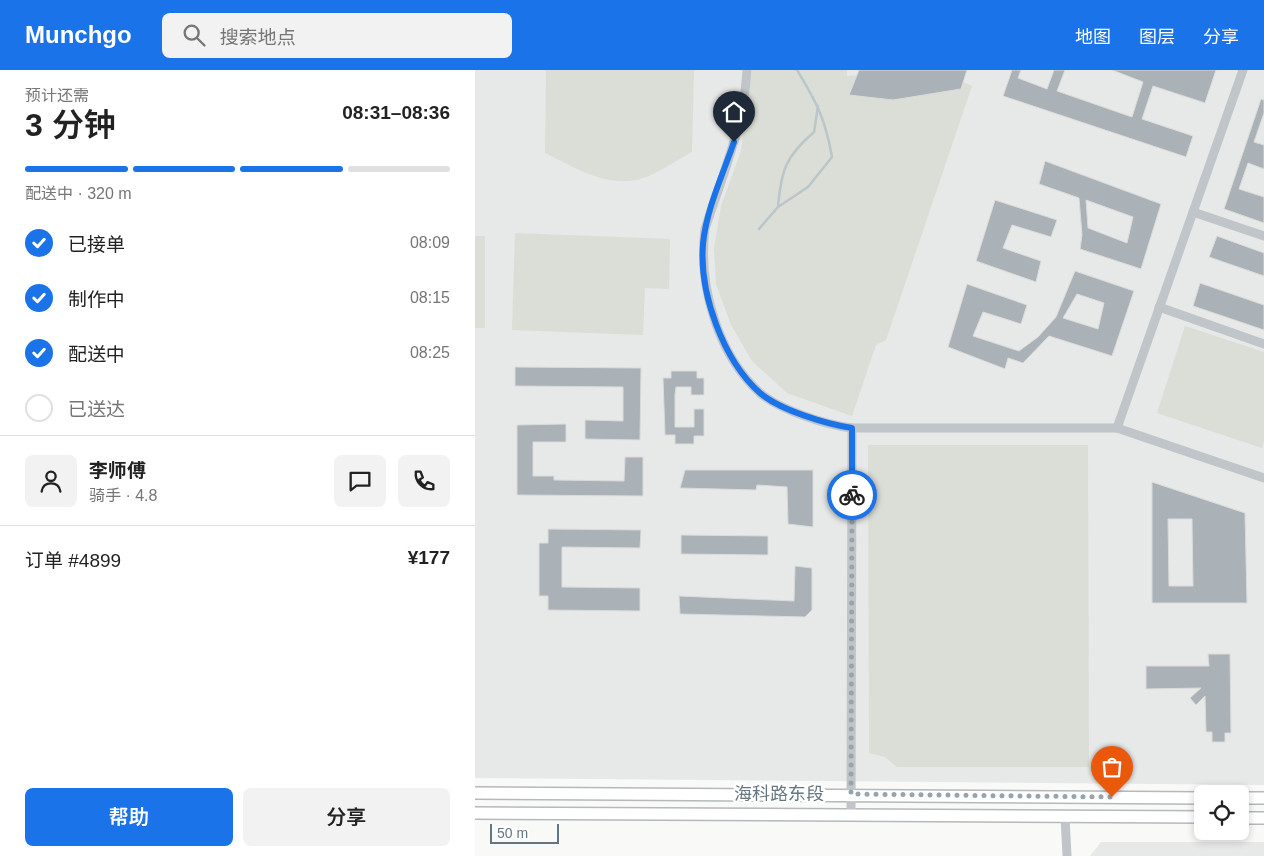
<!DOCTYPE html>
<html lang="zh">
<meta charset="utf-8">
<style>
:root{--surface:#fff;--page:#f2f2f2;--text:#222;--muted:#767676;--line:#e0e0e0;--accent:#1a73e8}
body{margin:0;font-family:Arial,"Noto Sans SC",sans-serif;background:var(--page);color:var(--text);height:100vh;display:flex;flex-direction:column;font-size:19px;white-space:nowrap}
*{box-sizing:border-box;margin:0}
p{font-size:16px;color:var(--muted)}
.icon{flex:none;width:28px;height:28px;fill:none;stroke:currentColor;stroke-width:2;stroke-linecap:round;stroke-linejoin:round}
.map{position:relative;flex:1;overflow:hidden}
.side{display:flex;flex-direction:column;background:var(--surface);width:475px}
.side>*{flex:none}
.tools{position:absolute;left:719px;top:715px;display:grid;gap:10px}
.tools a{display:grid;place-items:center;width:55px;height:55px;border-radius:8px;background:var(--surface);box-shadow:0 2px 8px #0003;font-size:25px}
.scale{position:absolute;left:15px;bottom:12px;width:69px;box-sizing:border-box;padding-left:5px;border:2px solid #667681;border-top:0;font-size:14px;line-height:18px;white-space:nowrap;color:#667681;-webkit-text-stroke:4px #fff;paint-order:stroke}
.pin{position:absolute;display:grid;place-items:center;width:42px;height:42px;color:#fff;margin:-51px -21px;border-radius:50% 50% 50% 0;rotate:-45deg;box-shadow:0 0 5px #0007}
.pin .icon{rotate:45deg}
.courier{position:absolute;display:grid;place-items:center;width:50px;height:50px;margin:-25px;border:4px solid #1a73e8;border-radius:50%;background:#fff;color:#222;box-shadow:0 1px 6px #0007}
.headline em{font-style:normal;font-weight:600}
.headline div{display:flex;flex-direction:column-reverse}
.headline{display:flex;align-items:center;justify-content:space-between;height:85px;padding:0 25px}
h1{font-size:32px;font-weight:600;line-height:38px}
.bar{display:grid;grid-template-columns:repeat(4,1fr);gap:8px 5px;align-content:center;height:60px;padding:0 25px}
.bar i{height:6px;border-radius:4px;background:var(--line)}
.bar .active{background:var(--accent)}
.bar p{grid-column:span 4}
.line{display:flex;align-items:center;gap:12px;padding:0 25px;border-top:1px solid var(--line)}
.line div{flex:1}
.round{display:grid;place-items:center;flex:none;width:52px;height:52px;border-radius:8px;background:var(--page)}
ol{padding:0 25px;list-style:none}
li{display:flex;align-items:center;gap:15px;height:55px}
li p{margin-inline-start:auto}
li .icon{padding:5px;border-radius:50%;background:var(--accent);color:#fff;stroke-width:4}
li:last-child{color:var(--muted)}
li i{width:28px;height:28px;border:2px solid var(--line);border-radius:50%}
.primary-button{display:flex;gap:10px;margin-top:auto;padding:10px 25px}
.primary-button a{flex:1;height:58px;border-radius:8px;background:var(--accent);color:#fff;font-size:20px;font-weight:600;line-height:58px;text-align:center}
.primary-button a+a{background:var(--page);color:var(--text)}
header{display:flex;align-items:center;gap:30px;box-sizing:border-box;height:70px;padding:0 25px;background:var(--accent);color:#fff}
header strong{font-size:24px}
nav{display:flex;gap:28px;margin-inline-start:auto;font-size:18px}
.search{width:350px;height:45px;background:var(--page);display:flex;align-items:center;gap:12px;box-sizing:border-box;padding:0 18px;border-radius:8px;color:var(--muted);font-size:19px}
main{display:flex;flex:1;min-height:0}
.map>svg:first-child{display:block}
</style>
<header>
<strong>Munchgo</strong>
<div class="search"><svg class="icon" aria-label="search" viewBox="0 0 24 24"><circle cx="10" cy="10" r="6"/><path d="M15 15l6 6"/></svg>搜索地点</div>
<nav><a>地图</a><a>图层</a><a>分享</a></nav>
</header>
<main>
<section class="side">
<div class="headline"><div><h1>3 分钟</h1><p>预计还需</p></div><em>08:31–08:36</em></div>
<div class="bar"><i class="active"></i><i class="active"></i><i class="active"></i><i></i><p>配送中 · 320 m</p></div>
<ol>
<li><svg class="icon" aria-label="check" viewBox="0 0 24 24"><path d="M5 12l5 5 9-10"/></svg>已接单<p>08:09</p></li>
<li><svg class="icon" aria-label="check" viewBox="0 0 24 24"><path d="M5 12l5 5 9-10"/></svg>制作中<p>08:15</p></li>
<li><svg class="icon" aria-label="check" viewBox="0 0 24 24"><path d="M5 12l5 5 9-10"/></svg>配送中<p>08:25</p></li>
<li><i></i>已送达</li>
</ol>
<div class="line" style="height:90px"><a class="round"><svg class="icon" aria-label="person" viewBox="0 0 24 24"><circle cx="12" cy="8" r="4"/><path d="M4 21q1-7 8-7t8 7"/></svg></a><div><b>李师傅</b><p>骑手 · 4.8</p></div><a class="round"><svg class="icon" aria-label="chat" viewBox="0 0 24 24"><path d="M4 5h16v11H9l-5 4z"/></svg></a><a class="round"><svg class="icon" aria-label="phone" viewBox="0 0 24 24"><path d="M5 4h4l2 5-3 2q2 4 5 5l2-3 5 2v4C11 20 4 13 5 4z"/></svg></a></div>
<div class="line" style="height:65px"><div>订单 #4899</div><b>¥177</b></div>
<div class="primary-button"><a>帮助</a><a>分享</a></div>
</section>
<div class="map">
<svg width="789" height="786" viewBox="0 0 789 786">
<rect width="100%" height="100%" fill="#f9f9f7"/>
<g fill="#e7e8e8">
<polygon points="0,0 789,0 789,715 0,708"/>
<polygon points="626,772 789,772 789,786 615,786"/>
</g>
<g fill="#daded6">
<path d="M71 0H219L217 82C201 90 183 104 165 109 131 118 99 97 70 83Z"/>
<polygon points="277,0 372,0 372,6 382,5 375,25 418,30 486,19 488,12 497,16 411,270 401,275 377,346 312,323 277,291 256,255 241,214 239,178 246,136 266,81"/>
<polygon points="40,163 195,169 194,219 170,218 168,265 37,260"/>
<rect x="0" y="166" width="10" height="92"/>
<polygon points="710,256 789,282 789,371 787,378 682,343"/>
<polygon points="393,375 613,375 614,697 422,697 410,687 394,683"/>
</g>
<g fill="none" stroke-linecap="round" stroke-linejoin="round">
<g stroke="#bbc6ca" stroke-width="2.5">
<path d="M303 137C306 100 311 86 339 62L343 36"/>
<path d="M284 159 303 137 333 117 357 87C350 48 342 33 322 0"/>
</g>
</g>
<g fill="#aab2b8" stroke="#dbdbd9" fill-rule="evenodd">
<polygon points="384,0 492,0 486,19 418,30 374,25"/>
<polygon points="537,0 546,0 543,8 572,19 579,0 590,0 582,21 657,47 668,12 637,0 741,0 730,33 678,16 667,49 718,66 711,87 528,26"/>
<polygon points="786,29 789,30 789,43 779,72 789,75 789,99 773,93 764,119 789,127 789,153 749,139"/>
<path d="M570 91 686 134 666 199 605 179 607 165 604 128 564 114ZM611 130 658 147 652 173 613 158Z"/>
<polygon points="520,130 582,150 576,167 537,155 528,178 566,191 561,212 501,191"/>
<polygon points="742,166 789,183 789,206 734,187"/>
<path d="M600 201 659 221 637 286 574 266 548 293 533 288 530 299 473 277 492 214 552 235 546 254 508 242 498 266 544 281 563 267 581 247ZM602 224 629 233 623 259 588 248Z"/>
<polygon points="725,213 789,235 789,260 718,236"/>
<polygon points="40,297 166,298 165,370 110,369 110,350 148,351 148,317 40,316"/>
<polygon points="196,301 222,301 222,308 229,308 229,325 216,325 216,317 201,317 200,325 200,357 219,357 219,339 229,339 229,366 219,366 219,374 200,374 200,365 190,365 188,308 196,308"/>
<polygon points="91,354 91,372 58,372 58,406 79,406 79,410 149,411 150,387 168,387 168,426 42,425 42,355"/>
<polygon points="210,400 338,400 338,457 313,454 312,417 282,415 281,420 205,418"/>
<path d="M677 412 770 443 772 533H677ZM693 449H717L718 516H694Z"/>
<polygon points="73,459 166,460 165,478 87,477 87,517 165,518 165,541 73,540 73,526 64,526 64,473 73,473"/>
<polygon points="206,465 293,466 293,485 206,484"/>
<polygon points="320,496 337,498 337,540 330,547 205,544 204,526 319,531"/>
<polygon points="733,584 755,584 756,663 750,663 750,672 737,672 737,662 731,662 730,626 721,635 715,628 726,618 671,619 671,596 734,596"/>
</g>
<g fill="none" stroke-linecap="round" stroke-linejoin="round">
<defs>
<g id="major">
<polyline points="0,723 728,728"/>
<polyline points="765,728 789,728"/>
<polyline points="0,743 728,747"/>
<polyline points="765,748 789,748"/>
</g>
</defs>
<use href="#major" stroke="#b4b9bd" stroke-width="14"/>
<g stroke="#c0c5c9" stroke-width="9">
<path d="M272 0C269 55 247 107 230 159 223 215 242 284 285 323 305 340 351 355 377 358H642L789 408"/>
<polyline points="718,142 789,166"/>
<polyline points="684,237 789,274"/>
<polyline points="642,358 768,0"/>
<polyline points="376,746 377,358"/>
<polyline points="590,747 592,786"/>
</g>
<use href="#major" stroke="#fff" stroke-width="11"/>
</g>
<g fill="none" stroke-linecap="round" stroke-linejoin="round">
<polyline stroke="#99a4aa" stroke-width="5" stroke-dasharray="0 9" points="377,425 376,724 637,727"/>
<path stroke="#1a73e8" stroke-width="6" d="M259 72C248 104 231 140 228 174 224 223 248 290 285 323 305 340 351 354 377 358V425"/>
</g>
<g text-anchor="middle" stroke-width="5" stroke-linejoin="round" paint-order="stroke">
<g font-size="18" fill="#667681" stroke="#fff">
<text x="304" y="730">海科路东段</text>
</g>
</g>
</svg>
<div class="tools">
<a><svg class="icon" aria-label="locate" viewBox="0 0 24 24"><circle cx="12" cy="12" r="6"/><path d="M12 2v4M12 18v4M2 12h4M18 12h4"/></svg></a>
</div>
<div class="scale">50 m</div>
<div class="pin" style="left:637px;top:727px;background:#ea580c"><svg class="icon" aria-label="bag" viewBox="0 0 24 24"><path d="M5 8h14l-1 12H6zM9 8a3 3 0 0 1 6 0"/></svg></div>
<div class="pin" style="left:259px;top:72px;background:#1f2937"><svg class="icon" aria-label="home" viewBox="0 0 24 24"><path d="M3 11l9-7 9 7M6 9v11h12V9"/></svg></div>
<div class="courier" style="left:377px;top:425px"><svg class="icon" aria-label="bike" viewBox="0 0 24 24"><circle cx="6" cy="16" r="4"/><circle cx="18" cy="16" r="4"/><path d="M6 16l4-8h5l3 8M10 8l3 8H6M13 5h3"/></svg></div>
</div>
</main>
